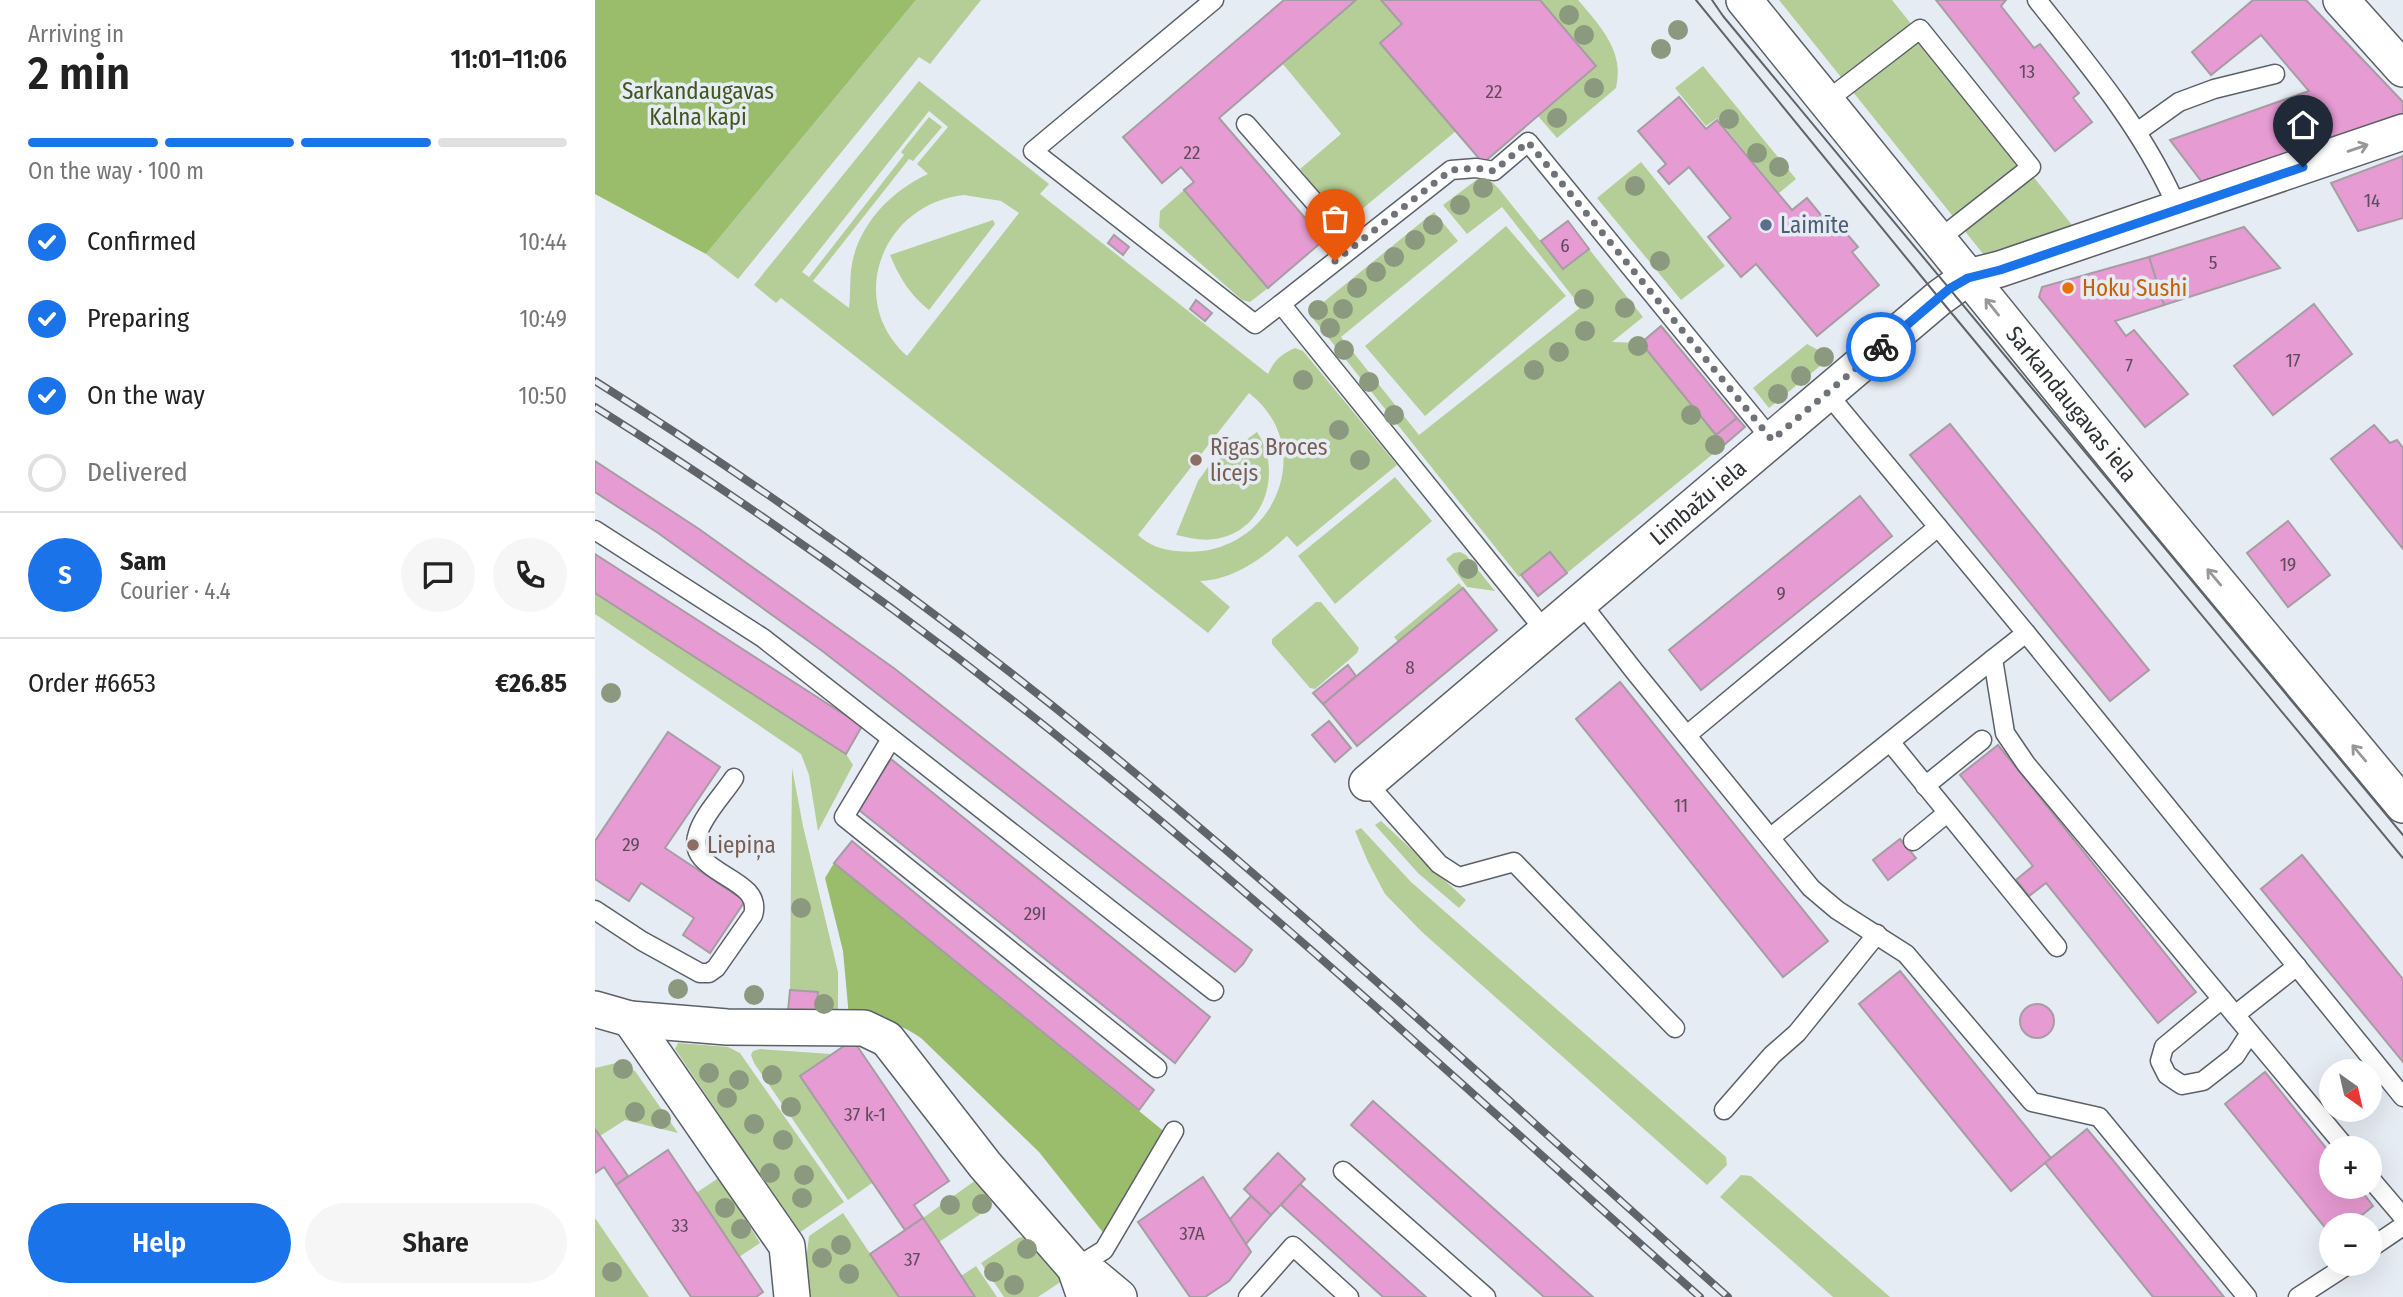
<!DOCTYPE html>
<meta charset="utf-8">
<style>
:root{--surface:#fff;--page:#f6f6f6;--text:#222;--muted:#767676;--line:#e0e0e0;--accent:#1a73e8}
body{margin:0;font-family:"Fira Sans Condensed",sans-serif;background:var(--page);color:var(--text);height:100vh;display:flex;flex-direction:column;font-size:26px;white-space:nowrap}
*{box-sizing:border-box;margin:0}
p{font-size:23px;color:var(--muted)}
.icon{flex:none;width:38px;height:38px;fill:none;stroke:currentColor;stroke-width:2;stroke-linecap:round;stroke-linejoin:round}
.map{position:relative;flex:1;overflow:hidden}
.side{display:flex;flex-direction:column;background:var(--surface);width:595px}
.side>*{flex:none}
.needle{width:46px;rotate:146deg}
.tools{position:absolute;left:1724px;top:1059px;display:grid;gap:14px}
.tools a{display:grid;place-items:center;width:63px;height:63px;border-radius:50%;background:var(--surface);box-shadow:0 7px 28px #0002;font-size:35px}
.pin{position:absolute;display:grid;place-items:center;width:60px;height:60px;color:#fff;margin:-72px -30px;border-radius:50% 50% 50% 0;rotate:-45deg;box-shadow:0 0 7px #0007}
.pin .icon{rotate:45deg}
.courier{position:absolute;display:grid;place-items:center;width:70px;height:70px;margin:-35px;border:5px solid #1a73e8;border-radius:50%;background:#fff;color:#222;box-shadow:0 2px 9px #0007}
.headline em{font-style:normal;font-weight:600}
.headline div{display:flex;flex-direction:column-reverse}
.headline{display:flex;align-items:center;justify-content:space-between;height:119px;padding:0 28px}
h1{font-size:46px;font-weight:600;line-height:52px}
.bar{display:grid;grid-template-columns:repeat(4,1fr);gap:10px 7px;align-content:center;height:84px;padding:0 28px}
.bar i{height:9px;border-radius:5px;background:var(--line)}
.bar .current{background:var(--accent)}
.bar p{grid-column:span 4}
.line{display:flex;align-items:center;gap:18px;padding:0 28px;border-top:2px solid var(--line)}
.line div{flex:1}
.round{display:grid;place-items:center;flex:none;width:74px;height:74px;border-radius:37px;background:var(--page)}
ol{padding:0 28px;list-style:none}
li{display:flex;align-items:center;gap:21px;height:77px}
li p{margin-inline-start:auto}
li .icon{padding:7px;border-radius:50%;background:var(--accent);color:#fff;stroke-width:4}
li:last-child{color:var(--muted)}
li i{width:38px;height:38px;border:4px solid var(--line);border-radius:50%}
.primary-button{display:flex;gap:14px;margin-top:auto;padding:14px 28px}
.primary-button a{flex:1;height:80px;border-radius:42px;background:var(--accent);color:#fff;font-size:28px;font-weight:600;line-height:80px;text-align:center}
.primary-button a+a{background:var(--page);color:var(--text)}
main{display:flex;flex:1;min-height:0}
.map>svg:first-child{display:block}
</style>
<main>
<section class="side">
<div class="headline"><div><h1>2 min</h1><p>Arriving in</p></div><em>11:01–11:06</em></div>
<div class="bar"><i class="current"></i><i class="current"></i><i class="current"></i><i></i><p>On the way · 100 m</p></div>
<ol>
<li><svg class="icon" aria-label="check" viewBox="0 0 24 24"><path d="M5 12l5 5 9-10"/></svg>Confirmed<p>10:44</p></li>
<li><svg class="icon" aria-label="check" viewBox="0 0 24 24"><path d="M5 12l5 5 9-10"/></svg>Preparing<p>10:49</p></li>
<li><svg class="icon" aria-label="check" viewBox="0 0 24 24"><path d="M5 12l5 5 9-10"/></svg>On the way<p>10:50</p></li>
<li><i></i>Delivered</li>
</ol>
<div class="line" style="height:126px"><b class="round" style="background:var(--accent);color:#fff">S</b><div><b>Sam</b><p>Courier · 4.4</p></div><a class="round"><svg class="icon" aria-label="chat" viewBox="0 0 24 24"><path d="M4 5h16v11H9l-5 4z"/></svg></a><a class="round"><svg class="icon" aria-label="phone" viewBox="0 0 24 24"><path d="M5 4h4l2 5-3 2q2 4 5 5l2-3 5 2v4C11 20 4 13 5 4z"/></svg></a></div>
<div class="line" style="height:91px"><div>Order #6653</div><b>€26.85</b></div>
<div class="primary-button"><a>Help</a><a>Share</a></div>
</section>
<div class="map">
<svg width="1808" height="1297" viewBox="0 0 1808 1297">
<rect width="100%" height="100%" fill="#e6ecf4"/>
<g fill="#b5ce98" fill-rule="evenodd">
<polygon points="321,0 386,0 335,64 324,57 143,279 111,254"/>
<polygon points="761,0 786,0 807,24 785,43 861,131 749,224 705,169 746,134 687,63"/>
<path d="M945 0H983C1005 26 1030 51 1021 88L962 138 943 116 1001 66Z"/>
<polygon points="1184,0 1297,0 1477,225 1389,255"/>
<polygon points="1108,66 1201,179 1184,193 1122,118 1111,126 1080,88"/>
<path d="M324 81 454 184 445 194 673 374C679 361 686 354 700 348L708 351 802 465 702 547 692 536C668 558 639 580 605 581L635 607 613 633 186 298 181 303 159 285ZM334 111 353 127 322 164 333 174C298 190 267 221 258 259 254 275 256 293 254 308L218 281 314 159 318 161 347 127 334 117 306 152 309 155 214 277 207 272ZM369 195 406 201 424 213 312 356C249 299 289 203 369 195ZM654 393C727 450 675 562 582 551 568 550 553 545 543 535Z"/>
<polygon points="1046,162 1130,266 1086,300 1002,198"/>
<polygon points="884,178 897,182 904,189 968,269 994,249 1048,317 1017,342 1046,343 1129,445 972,573 955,552 924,577 716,316 720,309 839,212 863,241 746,337 824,435 986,307 907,207 872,234 848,205"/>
<polygon points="589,190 673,288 655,302 647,300 564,227 565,211"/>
<path d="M398 220 400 224 334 310C315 295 304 277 295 255Z"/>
<polygon points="911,226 971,296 830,416 770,346"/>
<polygon points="1212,344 1236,357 1174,408 1158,388"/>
<path d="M662 432C687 468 672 528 625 538 609 542 596 538 581 535L603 481 613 467Z"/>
<polygon points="800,477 837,521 740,604 703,556"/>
<polygon points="865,552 871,555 900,591 872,587 851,559 859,553"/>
<polygon points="864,583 868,588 803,642 799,637"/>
<polygon points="0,593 251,754 258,765 223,831 214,775 206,754 0,614"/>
<polygon points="721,602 726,602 764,648 762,653 720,689 715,688 677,644 677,639"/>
<polygon points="197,768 208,826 243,972 243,1016 221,1014 222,992 195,990"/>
<polygon points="786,821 871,900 864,908 823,873 780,825"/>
<polygon points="766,828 816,882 1131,1157 1132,1165 1112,1185 827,932 790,894 773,862 760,831"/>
<polygon points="83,1043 133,1047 145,1053 249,1202 204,1233 80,1049"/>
<polygon points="165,1049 236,1054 205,1076 277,1183 253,1200 159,1063 156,1055 158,1051"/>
<polygon points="21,1063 40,1071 83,1133 30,1120 5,1136 0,1129 0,1068"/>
<polygon points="1146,1175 1156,1176 1295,1297 1238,1297 1125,1197"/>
<polygon points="125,1177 165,1243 144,1257 101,1193"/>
<polygon points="385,1177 395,1194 393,1209 344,1242 328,1218"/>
<polygon points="248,1213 304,1297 207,1297 214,1236"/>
<polygon points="0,1218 54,1297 0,1297"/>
<polygon points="432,1236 470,1279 443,1297 409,1297 386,1263 423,1238"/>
<polygon points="381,1266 402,1297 380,1297 366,1276"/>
</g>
<g fill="#99bd6a">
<polygon points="0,0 321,0 111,254 0,194"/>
<path d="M239 863 571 1133 510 1235 444 1152 326 1038C299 1020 286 1019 254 1017L248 951 230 878Z"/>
</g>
<g fill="#e79bd3" stroke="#a69da3" stroke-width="2">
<polygon points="689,0 761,0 624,118 729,240 673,288 589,190 599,182 586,167 567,183 528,137"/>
<polygon points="786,0 945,0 1001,66 888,163 785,43 807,24"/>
<polygon points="1341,0 1411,0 1406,6 1439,48 1445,44 1484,93 1478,98 1497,122 1460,151"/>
<polygon points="1658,0 1711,0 1808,102 1808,116 1610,186 1575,140 1714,91 1666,35 1616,75 1597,52"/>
<polygon points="1084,97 1111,129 1122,120 1197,210 1212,198 1239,231 1245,226 1263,247 1257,252 1284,285 1222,336 1161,264 1146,277 1113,237 1136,218 1094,167 1074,184 1063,171 1071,164 1043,131"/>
<polygon points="1808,156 1808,218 1763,231 1736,183"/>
<polygon points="973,221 994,249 968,269 946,241"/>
<polygon points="1649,227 1685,268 1569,305 1554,257"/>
<polygon points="519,235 534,247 528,255 513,243"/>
<polygon points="1554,257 1569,305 1520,321 1531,336 1539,330 1593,394 1550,427 1444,297 1447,287"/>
<polygon points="601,300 617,313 610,321 595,309"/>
<polygon points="1719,304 1757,354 1678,415 1639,366"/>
<polygon points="1066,326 1142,418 1121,435 1046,343"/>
<polygon points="1142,418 1150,427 1129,445 1121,435"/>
<polygon points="1355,424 1554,670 1515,701 1315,455"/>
<polygon points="1779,425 1795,443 1802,440 1808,448 1808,549 1736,459"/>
<polygon points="0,461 104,529 300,669 657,950 648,964 640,972 226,650 63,533 0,492"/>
<polygon points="1265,496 1297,536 1106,690 1074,650"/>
<polygon points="1693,521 1735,575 1693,607 1652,553"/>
<polygon points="955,552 972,573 943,596 926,575"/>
<polygon points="0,554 267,726 251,754 0,593"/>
<polygon points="868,588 902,630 762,746 728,704"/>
<polygon points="753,665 761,676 728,704 718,693"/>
<polygon points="1025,682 1233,941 1188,977 981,719"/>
<polygon points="734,721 756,748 740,762 717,735"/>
<polygon points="73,732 125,767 70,848 150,901 115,953 88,935 99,918 46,883 34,901 0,879 0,841"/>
<polygon points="1403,745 1601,992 1563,1023 1451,883 1434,896 1421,880 1438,866 1365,775"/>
<polygon points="296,759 615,1017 580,1063 264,810"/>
<polygon points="1305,839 1321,858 1293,880 1278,860"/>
<polygon points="257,841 559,1090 544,1110 239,863"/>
<polygon points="1707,855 1808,979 1808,1062 1666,889"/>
<polygon points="1305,971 1456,1158 1416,1191 1264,1004"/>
<polygon points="195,990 223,992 221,1014 193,1011"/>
<circle cx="1442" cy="1021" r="17"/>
<polygon points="258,1040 354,1181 319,1205 328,1218 310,1230 205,1076"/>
<polygon points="1670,1072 1736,1154 1736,1186 1763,1186 1778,1206 1755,1225 1736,1225 1736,1235 1630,1104"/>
<polygon points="778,1101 998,1297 949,1297 756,1125"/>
<polygon points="0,1129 33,1176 21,1185 9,1167 0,1173"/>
<polygon points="1492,1129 1517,1159 1629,1297 1558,1297 1450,1163"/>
<polygon points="73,1150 168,1292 161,1297 96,1297 21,1185"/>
<polygon points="683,1153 710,1179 676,1215 649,1189"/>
<polygon points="608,1177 656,1252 634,1281 610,1297 595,1297 543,1222"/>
<polygon points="705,1184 831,1297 788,1297 686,1205"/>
<polygon points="656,1196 676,1215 651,1244 635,1219"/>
<polygon points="328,1218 348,1248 380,1297 304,1297 275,1254"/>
</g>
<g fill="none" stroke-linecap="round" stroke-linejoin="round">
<defs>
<g id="service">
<polyline points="619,0 438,151 660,324 686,304 951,632"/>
<path d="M1442 0C1492 63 1544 124 1578 198"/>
<polyline points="1230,102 1325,29 1436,167 1343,240"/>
<polyline points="651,124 758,246"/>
<polyline points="1542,132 1584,102 1619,89 1680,74"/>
<polyline points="686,304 856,170 881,168 899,171 933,142 1177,440"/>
<polyline points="1232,393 1431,633 1808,1097"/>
<polyline points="0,530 168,638 619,991"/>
<polyline points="986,603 1040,672 1216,888 1242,910 1311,954 1437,1102 1504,1117 1652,1297"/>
<polyline points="1431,633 1398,659 1410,733 1431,764 1751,1148"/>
<polyline points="1092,735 1343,527"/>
<polyline points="296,739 249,817 562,1068"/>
<polyline points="1296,743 1462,947"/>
<polyline points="772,783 844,864 864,877 919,862 1080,1028"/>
<polyline points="1330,786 1387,740"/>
<polyline points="1176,837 1398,659"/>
<polyline points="1318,841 1352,813"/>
<path d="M0 910 47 941 105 973H114L121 968 158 915C170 876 88 875 103 833 109 814 128 795 139 778"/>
<polyline points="1627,999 1569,1047 1565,1061 1572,1075 1587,1085 1608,1081 1640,1056 1655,1033"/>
<polyline points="1640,1015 1702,966"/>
<polyline points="1129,1110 1177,1055 1202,1033 1282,934"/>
<polyline points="748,1171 891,1297"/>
<polyline points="1774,1177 1808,1217"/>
<polyline points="1774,1249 1808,1226"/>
<polyline points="480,1268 509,1250 579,1131"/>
<polyline points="653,1297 698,1246 754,1297"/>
<polyline points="1703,1297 1754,1264"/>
</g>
<g id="minor">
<path id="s1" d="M1149 0 1544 487 1808 805"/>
<polyline points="1746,0 1808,69"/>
<path id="s2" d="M772 783 1344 298 1373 277 1405 269 1808 132"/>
<polyline points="0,1009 35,1019 132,1027 269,1028 292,1039 390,1165 480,1268 490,1297"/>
<polyline points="35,1019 192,1246 197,1297"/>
<polyline points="480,1268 500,1277 524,1297"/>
</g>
</defs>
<use href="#service" stroke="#5c6168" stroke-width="21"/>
<use href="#minor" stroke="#5c6168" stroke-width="38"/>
<use href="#service" stroke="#fff" stroke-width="18"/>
<use href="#minor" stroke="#fff" stroke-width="35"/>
<g stroke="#606468" stroke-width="2">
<polyline points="1101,0 1344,298 1808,858"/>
<polyline points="1117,0 1128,16 1808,835"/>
</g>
<defs>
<g id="rail">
<path d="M0 381C173 490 342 611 500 740 717 918 923 1110 1133 1297"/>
<path d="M0 407C169 513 333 630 487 756 700 929 900 1115 1105 1297"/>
</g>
</defs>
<use href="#rail" stroke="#606468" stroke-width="8"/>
<use href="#rail" stroke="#e6ecf4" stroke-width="5" stroke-dasharray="16" stroke-linecap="butt"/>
</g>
<g fill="#8b9a7e">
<circle cx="974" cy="15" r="10"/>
<circle cx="1083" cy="30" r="10"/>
<circle cx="989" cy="35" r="10"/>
<circle cx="1066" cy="49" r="10"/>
<circle cx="999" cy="88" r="10"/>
<circle cx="962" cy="118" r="10"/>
<circle cx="1134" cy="119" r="10"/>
<circle cx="1162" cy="153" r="10"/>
<circle cx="1184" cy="167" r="10"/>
<circle cx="1040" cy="186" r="10"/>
<circle cx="888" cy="188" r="10"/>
<circle cx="865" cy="205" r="10"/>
<circle cx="838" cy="225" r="10"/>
<circle cx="820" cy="240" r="10"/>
<circle cx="799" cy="257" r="10"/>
<circle cx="1065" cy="261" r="10"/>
<circle cx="781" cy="272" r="10"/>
<circle cx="762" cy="288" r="10"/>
<circle cx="989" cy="299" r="10"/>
<circle cx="1030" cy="308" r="10"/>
<circle cx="748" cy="309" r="10"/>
<circle cx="723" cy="310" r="10"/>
<circle cx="735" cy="328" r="10"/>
<circle cx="990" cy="331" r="10"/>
<circle cx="1043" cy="346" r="10"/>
<circle cx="749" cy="350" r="10"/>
<circle cx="964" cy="352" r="10"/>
<circle cx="1229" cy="357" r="10"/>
<circle cx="939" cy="370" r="10"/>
<circle cx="1206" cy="376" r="10"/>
<circle cx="708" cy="380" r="10"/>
<circle cx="774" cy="382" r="10"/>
<circle cx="1183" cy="394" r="10"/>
<circle cx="799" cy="415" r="10"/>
<circle cx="1096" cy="415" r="10"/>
<circle cx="744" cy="430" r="10"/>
<circle cx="1120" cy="445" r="10"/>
<circle cx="765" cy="460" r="10"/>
<circle cx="873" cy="569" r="10"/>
<circle cx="16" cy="693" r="10"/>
<circle cx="206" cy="908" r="10"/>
<circle cx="83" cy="989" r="10"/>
<circle cx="159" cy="995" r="10"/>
<circle cx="229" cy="1004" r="10"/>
<circle cx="28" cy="1069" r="10"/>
<circle cx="114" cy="1073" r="10"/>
<circle cx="177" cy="1075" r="10"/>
<circle cx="144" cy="1080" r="10"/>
<circle cx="132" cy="1098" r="10"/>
<circle cx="196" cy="1107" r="10"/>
<circle cx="40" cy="1112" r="10"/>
<circle cx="66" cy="1119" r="10"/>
<circle cx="159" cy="1124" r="10"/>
<circle cx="188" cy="1140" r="10"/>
<circle cx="175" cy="1173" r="10"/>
<circle cx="209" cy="1175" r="10"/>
<circle cx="207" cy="1198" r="10"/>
<circle cx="387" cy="1204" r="10"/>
<circle cx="355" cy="1205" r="10"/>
<circle cx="130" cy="1208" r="10"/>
<circle cx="146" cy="1229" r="10"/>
<circle cx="246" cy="1245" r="10"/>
<circle cx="432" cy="1249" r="10"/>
<circle cx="227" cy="1258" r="10"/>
<circle cx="17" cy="1272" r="10"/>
<circle cx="399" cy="1272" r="10"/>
<circle cx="254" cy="1274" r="10"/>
<circle cx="419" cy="1285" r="10"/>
</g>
<defs><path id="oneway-shaft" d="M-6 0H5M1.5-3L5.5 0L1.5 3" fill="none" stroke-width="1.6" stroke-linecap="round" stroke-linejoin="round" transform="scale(1.75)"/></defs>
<g stroke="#97989a">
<use href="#oneway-shaft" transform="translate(1763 148) rotate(-19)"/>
<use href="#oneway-shaft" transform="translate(1397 307) rotate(-129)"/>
<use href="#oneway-shaft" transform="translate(1619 577) rotate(-130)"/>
<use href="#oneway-shaft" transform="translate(1764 753) rotate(-130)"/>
</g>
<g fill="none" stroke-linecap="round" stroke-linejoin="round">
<polyline stroke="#6f7378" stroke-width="7" stroke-dasharray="0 12.6" points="740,261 856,170 881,168 899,171 933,142 1177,440 1286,347"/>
<polyline stroke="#1a73e8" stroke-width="9" points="1286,347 1354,289 1373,278 1405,270 1708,167"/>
</g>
<circle fill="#5c6f8a" stroke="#e6ecf4" stroke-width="2.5" cx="1171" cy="225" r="7"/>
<circle fill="#e8710a" stroke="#e6ecf4" stroke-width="2.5" cx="1473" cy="288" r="7"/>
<g fill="#8d6e63" stroke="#e6ecf4" stroke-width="2.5">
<circle cx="601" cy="460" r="7"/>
<circle cx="98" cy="845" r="7"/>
</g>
<g text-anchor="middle" stroke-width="7" stroke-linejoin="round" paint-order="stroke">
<g font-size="19" fill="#5d4c5c">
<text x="1432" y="78">13</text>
<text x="899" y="98">22</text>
<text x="597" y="159">22</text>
<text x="1777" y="207">14</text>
<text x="970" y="252">6</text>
<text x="1618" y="269">5</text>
<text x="1698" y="367">17</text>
<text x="1534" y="372">7</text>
<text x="1693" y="571">19</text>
<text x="1186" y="600">9</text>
<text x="815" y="674">8</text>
<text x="1086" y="812">11</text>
<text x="36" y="851">29</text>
<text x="440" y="920">29I</text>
<text x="270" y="1121">37 k-1</text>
<text x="85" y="1232">33</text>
<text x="597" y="1240">37A</text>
<text x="317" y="1266">37</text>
</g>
<g font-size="23" fill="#41571e" stroke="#e6ecf4">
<text x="103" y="99">Sarkandaugavas<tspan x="103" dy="26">Kalna kapi</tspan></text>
</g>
<g font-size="23" fill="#4e5e75" stroke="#e6ecf4" text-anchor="start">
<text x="1185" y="233">Laimīte</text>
</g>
<g font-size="23" fill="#c56008" stroke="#e6ecf4" text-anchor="start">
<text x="1487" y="296">Hoku Sushi</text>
</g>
<g font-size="23" fill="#2f3235" stroke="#e6ecf4">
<text dy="8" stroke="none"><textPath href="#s1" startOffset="520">Sarkandaugavas iela</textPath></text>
<text dy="8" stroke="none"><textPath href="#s2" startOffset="434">Limbažu iela</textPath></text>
</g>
<g font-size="23" fill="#785e54" stroke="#e6ecf4" text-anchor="start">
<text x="615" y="455">Rīgas Broces<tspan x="615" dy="26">licejs</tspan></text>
<text x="112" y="853">Liepiņa</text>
</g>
</g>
</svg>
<div class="tools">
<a><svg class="needle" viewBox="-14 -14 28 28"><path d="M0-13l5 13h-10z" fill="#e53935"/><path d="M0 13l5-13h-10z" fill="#767676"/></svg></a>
<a>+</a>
<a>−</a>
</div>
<div class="pin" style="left:740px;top:261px;background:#ea580c"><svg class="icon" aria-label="bag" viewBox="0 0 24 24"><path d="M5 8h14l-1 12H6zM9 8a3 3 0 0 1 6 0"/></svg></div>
<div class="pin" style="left:1708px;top:167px;background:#1f2937"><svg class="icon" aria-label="home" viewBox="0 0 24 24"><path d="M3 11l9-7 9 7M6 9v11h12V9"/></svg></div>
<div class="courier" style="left:1286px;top:347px"><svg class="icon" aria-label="bike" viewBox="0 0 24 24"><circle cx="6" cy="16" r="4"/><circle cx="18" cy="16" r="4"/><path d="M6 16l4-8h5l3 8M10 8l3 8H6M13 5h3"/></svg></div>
</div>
</main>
